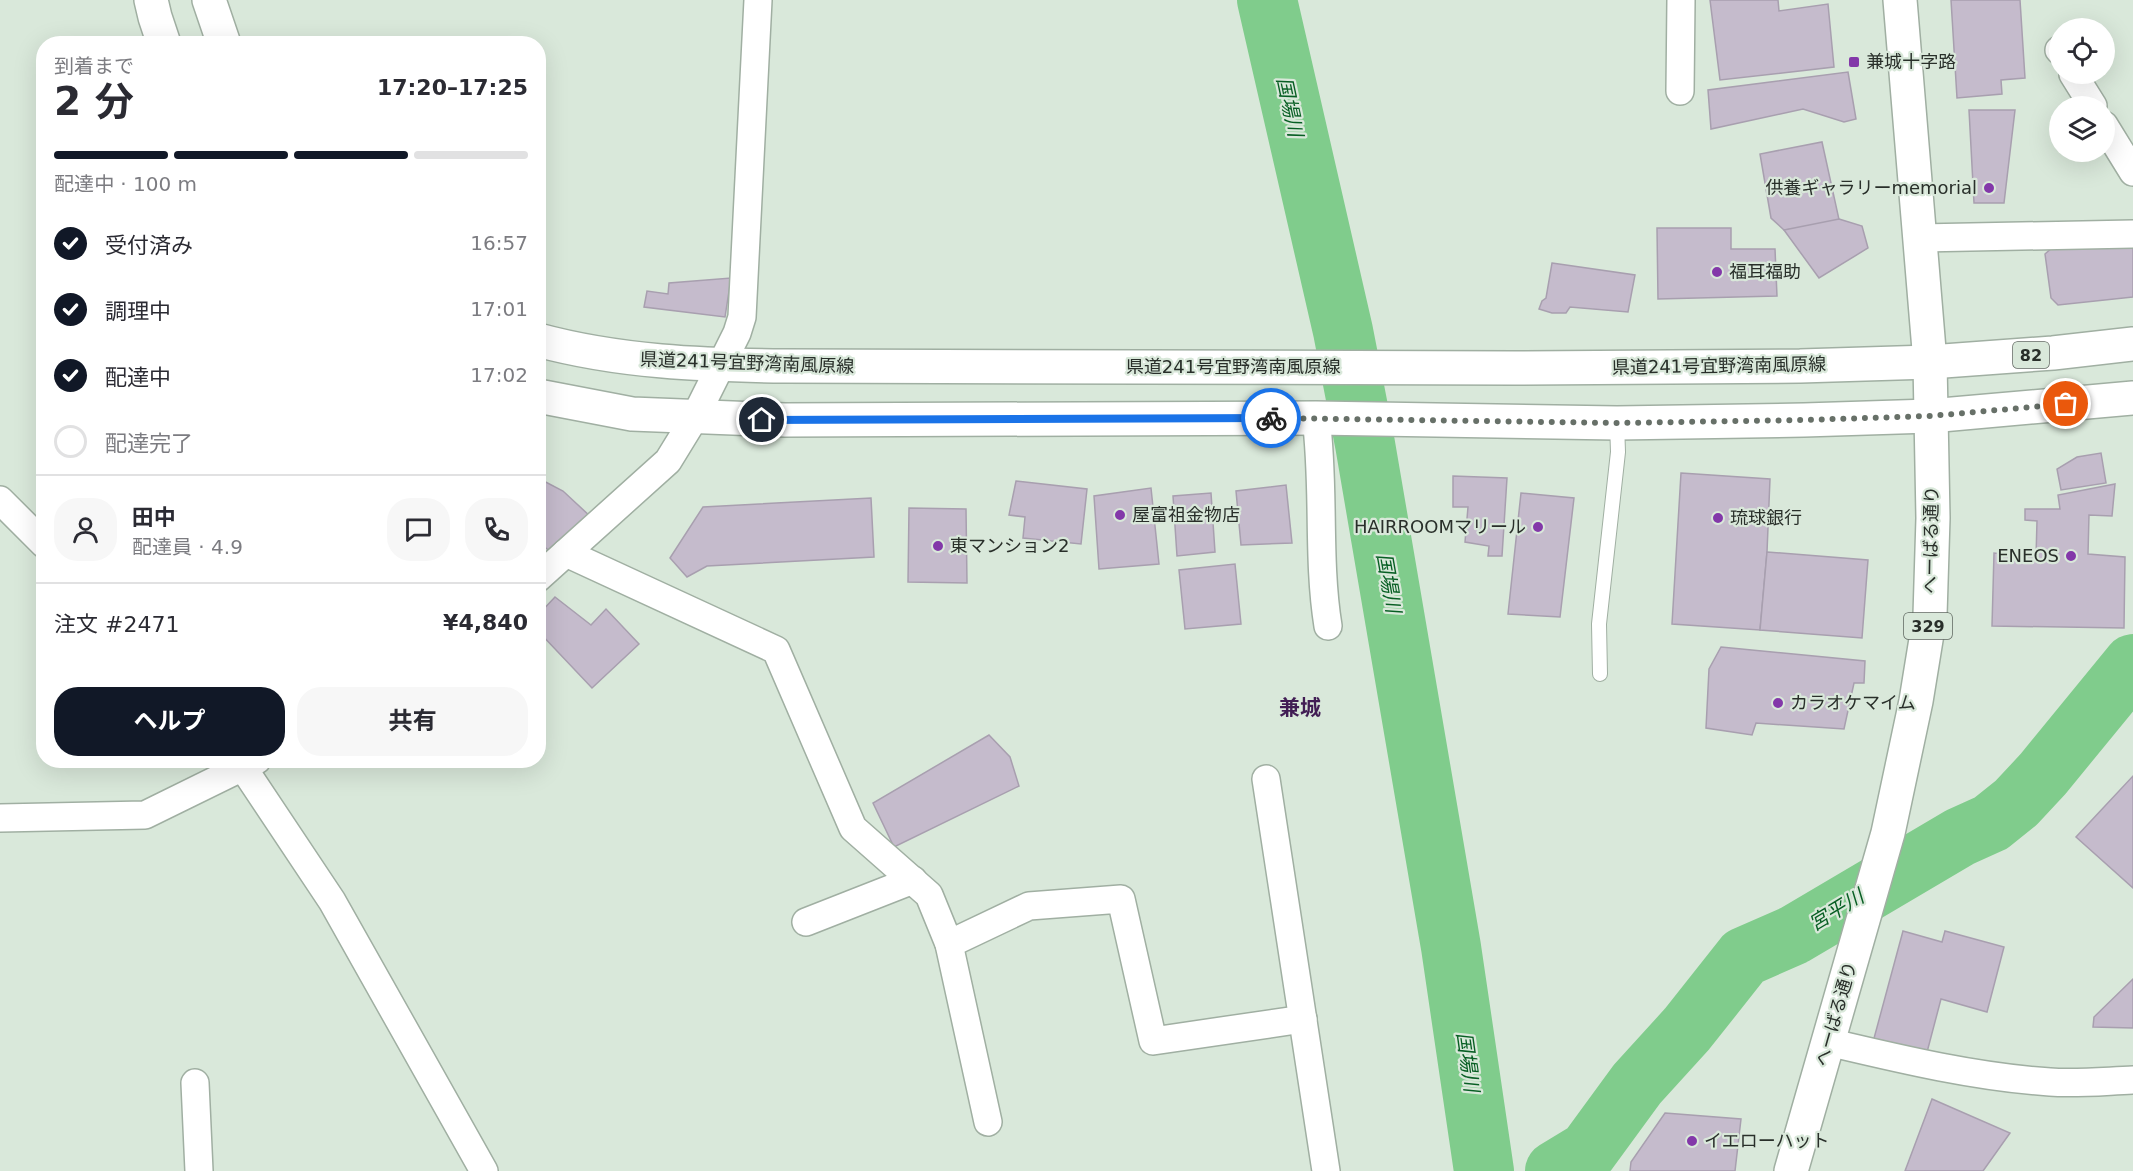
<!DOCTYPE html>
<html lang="ja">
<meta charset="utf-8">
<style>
:root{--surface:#fff;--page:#f7f7f7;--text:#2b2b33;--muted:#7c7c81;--line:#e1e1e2;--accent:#111827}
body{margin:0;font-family:"DejaVu Sans","Noto Sans JP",sans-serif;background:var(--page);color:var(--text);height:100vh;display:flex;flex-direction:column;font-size:22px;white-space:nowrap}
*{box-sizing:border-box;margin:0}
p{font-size:20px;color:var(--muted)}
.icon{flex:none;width:33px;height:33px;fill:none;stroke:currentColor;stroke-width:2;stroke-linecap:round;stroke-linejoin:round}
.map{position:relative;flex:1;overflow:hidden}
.drawer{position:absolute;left:36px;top:36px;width:510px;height:732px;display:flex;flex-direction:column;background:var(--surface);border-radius:24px;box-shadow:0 6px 24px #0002}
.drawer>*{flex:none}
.tools{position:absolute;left:2049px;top:18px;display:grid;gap:12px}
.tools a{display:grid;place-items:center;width:66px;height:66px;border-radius:50%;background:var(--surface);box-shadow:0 6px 24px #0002;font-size:30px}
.pin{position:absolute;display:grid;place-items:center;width:51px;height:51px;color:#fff;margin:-26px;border:3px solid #fff;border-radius:50%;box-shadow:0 2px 6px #0007}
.courier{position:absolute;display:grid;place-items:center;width:60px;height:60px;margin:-30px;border:4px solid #1a73e8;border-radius:50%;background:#fff;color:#222;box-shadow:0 2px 8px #0007}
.head em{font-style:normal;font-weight:700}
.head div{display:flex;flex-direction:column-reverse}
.head{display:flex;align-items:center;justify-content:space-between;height:102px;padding:0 18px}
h1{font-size:39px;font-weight:700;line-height:45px}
.bar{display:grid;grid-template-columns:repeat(4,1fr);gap:9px 6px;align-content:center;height:72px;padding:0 18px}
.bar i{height:8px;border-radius:4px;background:var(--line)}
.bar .current{background:var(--accent)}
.bar p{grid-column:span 4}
.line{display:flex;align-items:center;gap:15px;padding:0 18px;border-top:2px solid var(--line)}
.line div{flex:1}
.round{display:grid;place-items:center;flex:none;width:63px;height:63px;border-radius:24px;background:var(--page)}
ol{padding:0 18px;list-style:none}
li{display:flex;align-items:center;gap:18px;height:66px}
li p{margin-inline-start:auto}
li .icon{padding:6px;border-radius:50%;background:var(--accent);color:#fff;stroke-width:4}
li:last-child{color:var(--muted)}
li i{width:33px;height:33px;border:3px solid var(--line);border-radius:50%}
.action{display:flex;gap:12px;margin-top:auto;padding:12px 18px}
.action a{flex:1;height:69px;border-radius:24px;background:var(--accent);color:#fff;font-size:24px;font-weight:700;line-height:69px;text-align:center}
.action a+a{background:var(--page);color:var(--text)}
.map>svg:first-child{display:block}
</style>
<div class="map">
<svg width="2133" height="1171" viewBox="0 0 2133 1171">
<rect width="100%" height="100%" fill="#d9e8da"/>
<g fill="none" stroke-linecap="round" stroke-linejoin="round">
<g stroke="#80cc8c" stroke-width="60">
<polyline points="1267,0 1343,331 1365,444 1451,947 1484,1171"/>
<polyline points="1555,1171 1588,1151 1637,1084 1687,1029 1744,957 1794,935 1960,837 1991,823 2016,803 2043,774 2133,664"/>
</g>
</g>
<g fill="#c5bbcc" stroke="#a89faf" stroke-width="1.5">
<polygon points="1710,0 1778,0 1779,11 1828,4 1834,67 1720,80"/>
<polygon points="1951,0 2020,0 2025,78 2001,80 2002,94 1957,98"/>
<polygon points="1848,72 1856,119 1844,122 1803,109 1711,129 1708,90"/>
<polygon points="1969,110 2015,110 2004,203 1974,203"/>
<polygon points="1822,142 1840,224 1784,230 1771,218 1760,154"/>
<polygon points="1839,219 1862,226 1868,248 1819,278 1784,230"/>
<polygon points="1657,228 1731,228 1731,249 1775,249 1777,296 1658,299"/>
<polygon points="2133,240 2133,297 2058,305 2051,298 2045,254 2053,247"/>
<polygon points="1552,263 1635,275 1628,312 1570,307 1566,313 1552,313 1539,309 1542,301 1546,298"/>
<polygon points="731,278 725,317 644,307 647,291 668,294 669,283"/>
<polygon points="2101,453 2106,483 2061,490 2057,469 2077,457"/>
<polygon points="1681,473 1770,479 1767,552 1760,630 1672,624"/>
<polygon points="1453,476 1507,478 1502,556 1488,556 1489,546 1465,542 1468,507 1453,507"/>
<polygon points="538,478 563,491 592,518 555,556 538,541"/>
<polygon points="1016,481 1087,489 1081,544 1023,538 1025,517 1009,515"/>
<polygon points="2115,484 2112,516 2089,515 2088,554 2125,557 2124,628 1992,626 1994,553 2036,557 2037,521 2025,520 2025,509 2060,509 2058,495"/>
<polygon points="1286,485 1292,543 1241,545 1236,491"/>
<polygon points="1151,488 1159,564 1099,569 1094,496"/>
<polygon points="1211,493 1215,552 1177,556 1173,496"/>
<polygon points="1521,493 1574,498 1560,617 1508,614"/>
<polygon points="871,498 874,557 707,566 687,577 670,558 703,507"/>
<polygon points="909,508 966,509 967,583 908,582"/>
<polygon points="1767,552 1868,560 1862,638 1760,630"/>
<polygon points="1235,564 1241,624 1185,629 1179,570"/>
<polygon points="555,597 591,625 606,609 639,644 592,688 538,631 538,615"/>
<polygon points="1721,647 1865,661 1864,683 1854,683 1844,729 1756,723 1752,735 1706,728 1709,669"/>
<polygon points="989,735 1010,757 1019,786 894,847 873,803"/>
<polygon points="2133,776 2133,888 2076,837"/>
<polygon points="1903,931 1942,942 1945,931 2004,947 1987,1012 1941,999 1926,1056 1873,1042"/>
<polygon points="2133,979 2133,1028 2093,1027 2094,1017"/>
<polygon points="1932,1099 2010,1133 1983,1171 1905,1171"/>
<polygon points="1665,1113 1741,1119 1735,1171 1630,1171 1631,1162"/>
</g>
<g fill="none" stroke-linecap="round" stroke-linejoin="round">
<defs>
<polyline id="service" points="1600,674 1599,624 1618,452 1617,423"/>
<g id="minor">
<polyline points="2059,50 2060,51"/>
<polyline points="2073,74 2093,106"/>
<polyline points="1680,91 1681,0"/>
<polyline points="2104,125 2133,172"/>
<polyline points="1920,238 2133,234"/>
<path d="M1316 418C1325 487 1317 558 1328 626"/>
<polyline points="0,500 44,544"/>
<polyline points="566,553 776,650 853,828 929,895 949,944 988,1122"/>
<polyline points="538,578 668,461 695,417 737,333 742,317 758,0"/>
<polyline points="238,760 332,901 484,1171"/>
<polyline points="1266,779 1326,1171"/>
<polyline points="0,818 145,815 257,760"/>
<polyline points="806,922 913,880"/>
<polyline points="949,944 1029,906 1121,899 1153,1041 1303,1019"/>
<path d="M1828 1042C1900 1059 1975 1077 2050 1082 2077 1084 2106 1081 2133 1080"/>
<polyline points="195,1083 199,1171"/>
</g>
<g id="secondary">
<polyline points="151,0 155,17 164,44"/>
<polyline points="209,0 224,44"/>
<path d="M538 340C619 362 702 365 785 366L1515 368 1800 366 1930 362"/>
<polyline points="538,396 632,414 785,420 1316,418 1617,423 1804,420 1930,416"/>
</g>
<g id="primary">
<polyline points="1930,362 2053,353 2133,344"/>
<polyline points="1930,416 2133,398"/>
</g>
<polyline id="trunk" points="1791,1171 1888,833 1916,701 1930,615 1933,518 1930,362 1900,0"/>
</defs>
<use href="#service" stroke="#a0afa2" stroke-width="16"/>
<use href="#minor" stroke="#a0afa2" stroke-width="30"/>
<use href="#secondary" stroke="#a0afa2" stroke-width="36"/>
<use href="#primary" stroke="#a0afa2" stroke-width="36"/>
<use href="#trunk" stroke="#a0afa2" stroke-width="36"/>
<use href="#service" stroke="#fff" stroke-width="14"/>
<use href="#minor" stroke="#fff" stroke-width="27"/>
<use href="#secondary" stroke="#fff" stroke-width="33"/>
<use href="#primary" stroke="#fff" stroke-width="33"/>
<use href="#trunk" stroke="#fff" stroke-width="33"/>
</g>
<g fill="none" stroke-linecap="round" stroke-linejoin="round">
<polyline stroke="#677068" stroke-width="6" stroke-dasharray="0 10.8" points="1271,418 1617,423 1804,420 1930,416 2066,404"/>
<polyline stroke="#1a73e8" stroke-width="8" points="762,420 1271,418"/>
</g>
<g fill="#8338a9" stroke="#d9e8da" stroke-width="2">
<rect x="1848" y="56" width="12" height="12" rx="3"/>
<circle cx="1989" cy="188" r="6"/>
<circle cx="1717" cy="272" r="6"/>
<circle cx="1120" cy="515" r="6"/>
<circle cx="1718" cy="518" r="6"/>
<circle cx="1538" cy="527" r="6"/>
<circle cx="938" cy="546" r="6"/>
<circle cx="2071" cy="556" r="6"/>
<circle cx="1778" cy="703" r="6"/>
<circle cx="1692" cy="1141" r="6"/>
</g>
<g text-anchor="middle" stroke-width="4.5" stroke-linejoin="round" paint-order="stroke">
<g fill="#d9e8da" stroke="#5e665f" stroke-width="1.5">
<rect x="2013" y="342" width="36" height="26" rx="4.5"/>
<rect x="1904" y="613" width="48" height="26" rx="4.5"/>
</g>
<g font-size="16" font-weight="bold" fill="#292f2a">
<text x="2031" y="361">82</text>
<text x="1928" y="632">329</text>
</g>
<g font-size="18" fill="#292f2a" stroke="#d9e8da" text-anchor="start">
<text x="1866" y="68">兼城十字路</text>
<text x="1977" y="194" text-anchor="end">供養ギャラリーmemorial</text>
<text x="1729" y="278">福耳福助</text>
<text x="1132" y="521">屋富祖金物店</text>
<text x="1730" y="524">琉球銀行</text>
<text x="1526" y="533" text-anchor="end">HAIRROOMマリール</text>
<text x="950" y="552">東マンション2</text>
<text x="2059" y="562" text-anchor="end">ENEOS</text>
<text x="1790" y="709">カラオケマイム</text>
<text x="1704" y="1147">イエローハット</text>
</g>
<g font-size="18" fill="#292f2a" stroke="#d9e8da">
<text transform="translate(747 363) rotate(2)" y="6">県道241号宜野湾南風原線</text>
<text transform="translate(1719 366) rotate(-1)" y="6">県道241号宜野湾南風原線</text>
<text x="1233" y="373">県道241号宜野湾南風原線</text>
<text transform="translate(1931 540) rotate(-89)" y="6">へーばる通り</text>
<text transform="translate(1836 1014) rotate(-74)" y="6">へーばる通り</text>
</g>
<g font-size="20" font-style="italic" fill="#085f24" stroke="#d9e8da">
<text transform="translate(1290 107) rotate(78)" y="7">国場川</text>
<text transform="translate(1389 583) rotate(80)" y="7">国場川</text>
<text transform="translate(1836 910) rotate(-31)" y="7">宮平川</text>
<text transform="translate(1468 1062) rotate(82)" y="7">国場川</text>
</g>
<g font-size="21" font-weight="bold" fill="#411d54" stroke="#d9e8da">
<text x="1300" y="715">兼城</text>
</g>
</g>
</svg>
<div class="tools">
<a><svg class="icon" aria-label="locate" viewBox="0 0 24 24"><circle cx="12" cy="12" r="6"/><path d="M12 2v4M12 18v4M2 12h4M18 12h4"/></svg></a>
<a><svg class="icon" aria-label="layers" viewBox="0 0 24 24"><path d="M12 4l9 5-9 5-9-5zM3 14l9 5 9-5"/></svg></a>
</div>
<div class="pin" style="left:2066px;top:404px;background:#ea580c"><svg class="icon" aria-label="bag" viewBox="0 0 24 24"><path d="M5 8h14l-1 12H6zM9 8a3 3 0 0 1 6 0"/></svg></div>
<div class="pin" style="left:762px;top:420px;background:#1f2937"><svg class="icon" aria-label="home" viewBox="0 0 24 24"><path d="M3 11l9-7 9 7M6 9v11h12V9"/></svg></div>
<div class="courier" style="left:1271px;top:418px"><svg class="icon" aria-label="bike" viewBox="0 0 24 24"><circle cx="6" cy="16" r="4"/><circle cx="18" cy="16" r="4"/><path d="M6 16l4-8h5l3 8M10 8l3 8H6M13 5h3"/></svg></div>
<section class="drawer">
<div class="head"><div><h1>2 分</h1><p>到着まで</p></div><em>17:20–17:25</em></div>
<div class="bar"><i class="current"></i><i class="current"></i><i class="current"></i><i></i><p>配達中 · 100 m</p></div>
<ol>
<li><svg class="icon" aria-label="check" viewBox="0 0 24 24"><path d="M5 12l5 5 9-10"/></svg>受付済み<p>16:57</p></li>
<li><svg class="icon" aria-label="check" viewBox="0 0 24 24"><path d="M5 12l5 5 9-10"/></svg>調理中<p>17:01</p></li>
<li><svg class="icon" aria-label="check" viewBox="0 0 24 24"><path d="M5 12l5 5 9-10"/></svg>配達中<p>17:02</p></li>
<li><i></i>配達完了</li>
</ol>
<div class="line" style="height:108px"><a class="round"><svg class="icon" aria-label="person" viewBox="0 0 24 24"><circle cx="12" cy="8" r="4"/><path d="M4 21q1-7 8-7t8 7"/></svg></a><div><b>田中</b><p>配達員 · 4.9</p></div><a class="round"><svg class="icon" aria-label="chat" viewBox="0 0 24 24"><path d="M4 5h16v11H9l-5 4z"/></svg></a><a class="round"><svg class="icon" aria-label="phone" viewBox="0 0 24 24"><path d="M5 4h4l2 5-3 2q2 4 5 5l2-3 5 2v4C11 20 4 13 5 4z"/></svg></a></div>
<div class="line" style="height:78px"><div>注文 #2471</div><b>¥4,840</b></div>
<div class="action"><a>ヘルプ</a><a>共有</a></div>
</section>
</div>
